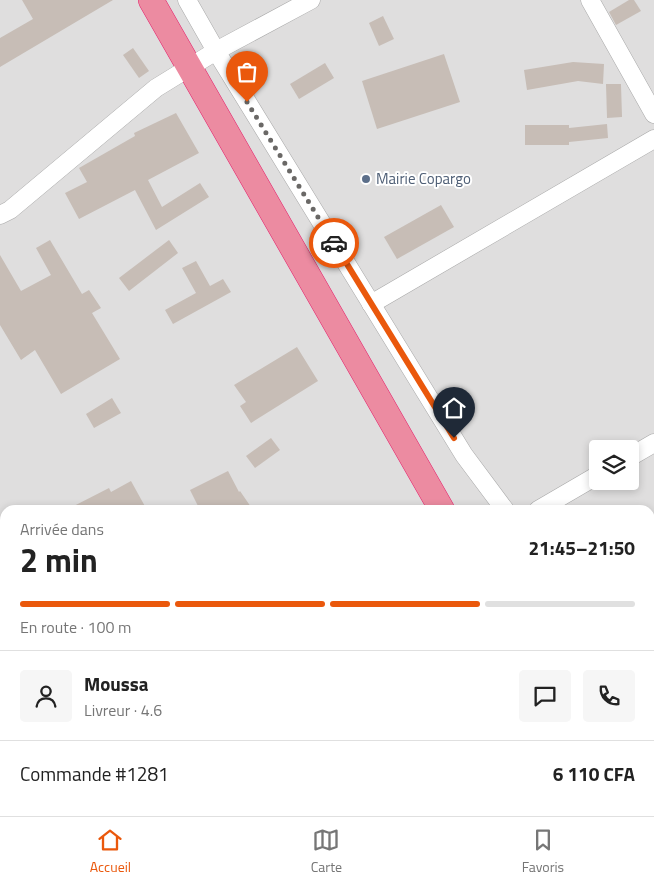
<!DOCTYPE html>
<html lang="fr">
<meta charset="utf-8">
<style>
:root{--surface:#fff;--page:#f6f6f6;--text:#222;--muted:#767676;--line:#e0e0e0;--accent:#ea580c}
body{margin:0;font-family:"Titillium Web",sans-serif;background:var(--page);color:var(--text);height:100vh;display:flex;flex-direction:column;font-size:19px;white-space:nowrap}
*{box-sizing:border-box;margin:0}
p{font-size:16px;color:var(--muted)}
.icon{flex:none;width:28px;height:28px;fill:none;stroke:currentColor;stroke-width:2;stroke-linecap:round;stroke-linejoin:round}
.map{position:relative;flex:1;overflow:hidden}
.details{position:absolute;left:0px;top:505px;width:655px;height:311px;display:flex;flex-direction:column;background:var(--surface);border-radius:15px 15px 0 0;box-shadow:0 2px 8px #0003}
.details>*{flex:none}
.controls{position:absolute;left:589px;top:440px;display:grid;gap:10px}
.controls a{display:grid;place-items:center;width:50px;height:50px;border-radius:5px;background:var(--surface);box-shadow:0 2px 8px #0003;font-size:25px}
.pin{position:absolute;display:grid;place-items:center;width:42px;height:42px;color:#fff;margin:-51px -21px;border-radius:50% 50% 50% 0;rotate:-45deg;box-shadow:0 0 5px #0007}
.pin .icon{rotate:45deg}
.courier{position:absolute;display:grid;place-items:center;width:50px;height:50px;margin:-25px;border:4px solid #ea580c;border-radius:50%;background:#fff;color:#222;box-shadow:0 1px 6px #0007}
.headline em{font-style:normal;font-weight:700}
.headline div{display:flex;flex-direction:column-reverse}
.headline{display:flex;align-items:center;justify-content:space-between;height:85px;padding:0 20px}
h1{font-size:32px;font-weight:700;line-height:38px}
.bar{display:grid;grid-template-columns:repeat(4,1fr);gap:8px 5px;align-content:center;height:60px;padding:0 20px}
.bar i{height:6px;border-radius:4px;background:var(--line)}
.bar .current{background:var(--accent)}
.bar p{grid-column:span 4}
.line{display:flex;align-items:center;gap:12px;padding:0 20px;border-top:1px solid var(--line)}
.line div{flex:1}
.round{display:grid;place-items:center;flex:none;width:52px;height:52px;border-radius:5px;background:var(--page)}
.dock{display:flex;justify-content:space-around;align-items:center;height:70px;border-top:1px solid var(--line);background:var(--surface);font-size:14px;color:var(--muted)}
.dock a{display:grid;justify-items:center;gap:2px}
.dock .current{color:var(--accent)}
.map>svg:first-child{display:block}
</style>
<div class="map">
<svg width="654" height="816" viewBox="0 0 654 816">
<rect width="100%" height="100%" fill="#f1ede7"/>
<path fill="#dfdede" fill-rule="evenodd" d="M0 0H654V816H0ZM598 449H630V481H598ZM5 510H650V811H5Z"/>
<g fill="#c7bdb6">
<polygon points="22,0 113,0 0,67 0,38 33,19"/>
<polygon points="629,0 634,0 641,11 616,25 609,12"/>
<polygon points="383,16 394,39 379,46 369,23"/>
<polygon points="133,48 149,71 139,78 123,55"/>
<polygon points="444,54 460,102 377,129 362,81"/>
<polygon points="573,62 604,64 603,84 578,81 527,90 524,70"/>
<polygon points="325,63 334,78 299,99 290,84"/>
<polygon points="606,84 621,84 622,117 607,118"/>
<polygon points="176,113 199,153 148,180 162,207 200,183 209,197 156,230 135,190 79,219 65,193 87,182 79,168 135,136 134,133"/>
<polygon points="607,124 608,138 569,142 569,145 525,145 525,125 569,125 569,128"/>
<polygon points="441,205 454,227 397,259 384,237"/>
<polygon points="50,240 82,294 89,290 101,308 92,313 120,359 61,394 35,350 21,360 0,325 0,255 21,291 51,275 36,248"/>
<polygon points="169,240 178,253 129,291 119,278"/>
<polygon points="196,261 210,286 223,279 231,292 173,324 165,310 196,293 182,268"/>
<polygon points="297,347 318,381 251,423 240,406 246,402 234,385"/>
<polygon points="112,398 121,413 94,428 86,414"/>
<polygon points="271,438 280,450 255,468 246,456"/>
<polygon points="228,471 239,492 240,491 253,510 200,510 190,490"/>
<polygon points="131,481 147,510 66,510 109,488 111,492"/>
</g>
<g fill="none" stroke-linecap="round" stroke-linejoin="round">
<defs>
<g id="minor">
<polyline points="187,0 216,51 464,455 505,510"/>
<polyline points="590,0 654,114"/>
<polyline points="0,215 10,210 156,88 216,51 311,0"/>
<polyline points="371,304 654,139"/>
<polyline points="630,457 654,443"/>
<polyline points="538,510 598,475"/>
<polyline points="0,770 5,778"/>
<polyline points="650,782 654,790"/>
<polyline points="516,816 522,811"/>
</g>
<g id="highway">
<polyline points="151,0 442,510"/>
<polyline points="609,811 612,816"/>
</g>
</defs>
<use href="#minor" stroke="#a8a8a8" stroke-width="19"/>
<use href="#highway" stroke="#e41f6b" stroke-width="26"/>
<polyline stroke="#ff736a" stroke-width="2.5" stroke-dasharray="2.5 2.5" stroke-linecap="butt" points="26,811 29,816"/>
<use href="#minor" stroke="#fff" stroke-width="18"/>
<use href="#highway" stroke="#ec8ba1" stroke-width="25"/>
</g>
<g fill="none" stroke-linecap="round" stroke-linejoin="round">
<polyline stroke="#6a6866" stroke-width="5" stroke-dasharray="0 9" points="247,102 334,243"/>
<polyline stroke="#ea580c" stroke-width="6" points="334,243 454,438"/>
</g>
<circle fill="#5c6f8a" stroke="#fff" stroke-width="2" cx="366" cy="179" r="5"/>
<g text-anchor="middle" stroke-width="4" stroke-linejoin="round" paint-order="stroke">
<g font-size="15" fill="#4e5e75" stroke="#fff" text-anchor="start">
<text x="376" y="184">Mairie Copargo</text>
</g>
</g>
</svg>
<div class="controls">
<a><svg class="icon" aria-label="layers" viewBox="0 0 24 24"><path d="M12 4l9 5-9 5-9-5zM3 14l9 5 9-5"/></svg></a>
</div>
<div class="pin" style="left:247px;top:102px;background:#ea580c"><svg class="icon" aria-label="bag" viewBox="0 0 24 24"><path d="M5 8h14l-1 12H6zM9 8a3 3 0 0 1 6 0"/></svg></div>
<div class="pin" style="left:454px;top:438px;background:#1f2937"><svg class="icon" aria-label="home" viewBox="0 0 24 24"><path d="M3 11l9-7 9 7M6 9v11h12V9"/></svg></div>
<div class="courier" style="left:334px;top:243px"><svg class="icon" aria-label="car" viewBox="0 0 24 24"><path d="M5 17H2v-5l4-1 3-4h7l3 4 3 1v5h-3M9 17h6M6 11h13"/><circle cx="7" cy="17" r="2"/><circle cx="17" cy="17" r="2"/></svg></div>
<section class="details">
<div class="headline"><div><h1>2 min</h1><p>Arrivée dans</p></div><em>21:45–21:50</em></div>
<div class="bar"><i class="current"></i><i class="current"></i><i class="current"></i><i></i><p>En route · 100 m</p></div>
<div class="line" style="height:90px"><a class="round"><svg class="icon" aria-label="person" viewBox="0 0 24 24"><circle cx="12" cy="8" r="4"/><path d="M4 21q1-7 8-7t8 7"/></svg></a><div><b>Moussa</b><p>Livreur · 4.6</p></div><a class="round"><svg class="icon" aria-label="chat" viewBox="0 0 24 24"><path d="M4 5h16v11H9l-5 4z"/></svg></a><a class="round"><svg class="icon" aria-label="phone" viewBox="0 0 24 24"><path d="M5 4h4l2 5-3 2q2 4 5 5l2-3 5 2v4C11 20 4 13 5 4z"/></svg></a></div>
<div class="line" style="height:65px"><div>Commande #1281</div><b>6 110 CFA</b></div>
</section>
</div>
<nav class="dock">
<a class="current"><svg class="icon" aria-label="home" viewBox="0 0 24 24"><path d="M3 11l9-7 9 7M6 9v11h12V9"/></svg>Accueil</a>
<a><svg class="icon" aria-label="map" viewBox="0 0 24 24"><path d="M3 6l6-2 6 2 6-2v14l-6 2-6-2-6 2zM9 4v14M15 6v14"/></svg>Carte</a>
<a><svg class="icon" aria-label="saved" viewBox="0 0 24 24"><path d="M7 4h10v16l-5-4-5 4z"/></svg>Favoris</a>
</nav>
